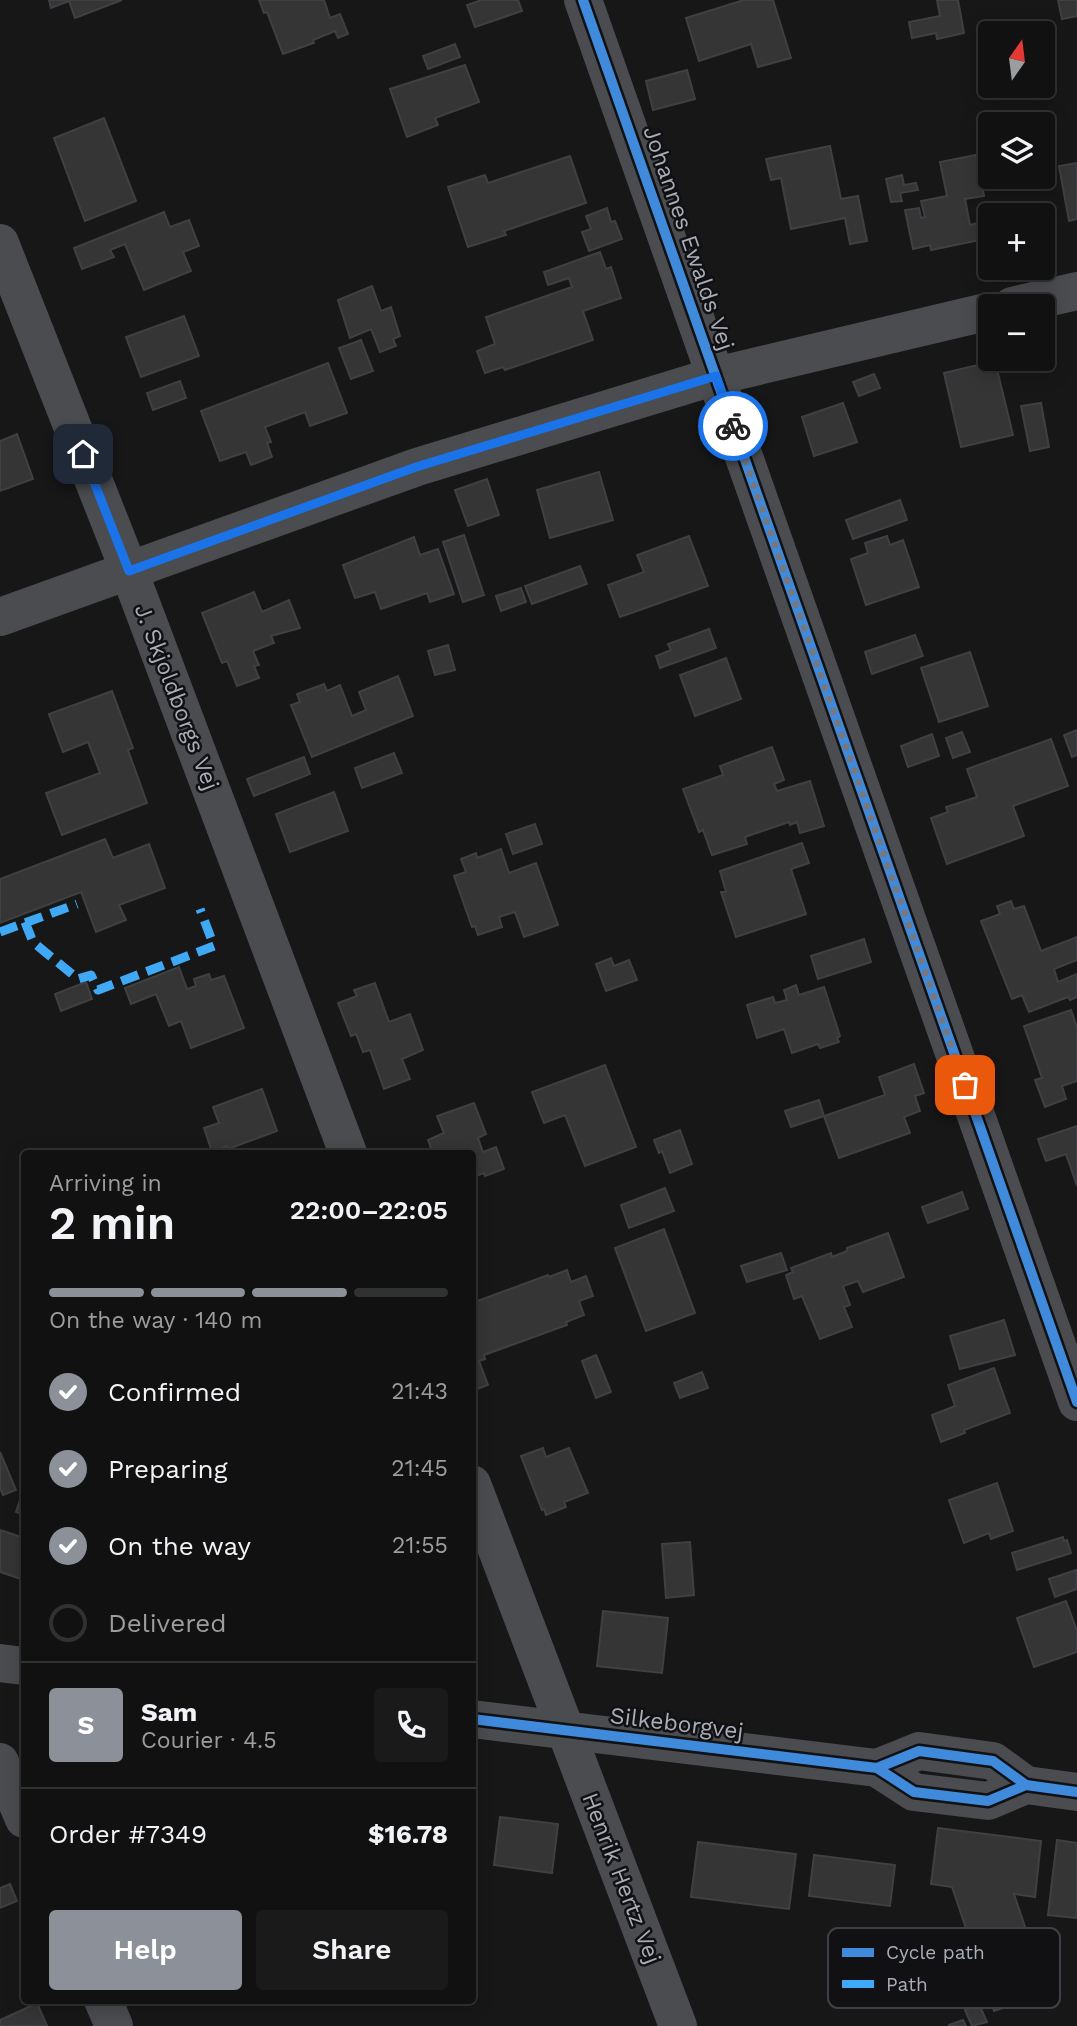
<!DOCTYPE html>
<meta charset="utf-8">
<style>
:root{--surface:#111;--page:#1a1a1a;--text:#f1f3f6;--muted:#9c9d9f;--line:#303131;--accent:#8c9099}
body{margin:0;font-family:"Work Sans",sans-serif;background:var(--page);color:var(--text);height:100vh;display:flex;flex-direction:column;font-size:26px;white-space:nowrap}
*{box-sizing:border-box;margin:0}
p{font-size:23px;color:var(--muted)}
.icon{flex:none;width:38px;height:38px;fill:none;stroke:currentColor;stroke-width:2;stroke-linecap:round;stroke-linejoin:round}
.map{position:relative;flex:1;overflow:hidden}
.sheet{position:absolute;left:21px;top:1150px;width:455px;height:854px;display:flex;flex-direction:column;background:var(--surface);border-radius:7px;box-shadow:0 4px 18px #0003,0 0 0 2px var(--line)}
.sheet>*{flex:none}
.needle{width:46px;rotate:14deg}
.fabs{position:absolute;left:978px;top:21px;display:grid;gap:14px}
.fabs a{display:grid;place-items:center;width:77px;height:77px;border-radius:7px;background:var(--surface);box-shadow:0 4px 18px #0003,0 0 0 2px var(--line);font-size:35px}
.pin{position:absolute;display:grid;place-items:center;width:60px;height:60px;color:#fff;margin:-30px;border-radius:14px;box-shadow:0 4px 10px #0006}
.courier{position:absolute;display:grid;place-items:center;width:70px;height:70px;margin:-35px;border:5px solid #1a73e8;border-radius:50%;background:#fff;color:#222;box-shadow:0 2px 9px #0007}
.head em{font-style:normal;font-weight:600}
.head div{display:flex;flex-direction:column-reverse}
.head{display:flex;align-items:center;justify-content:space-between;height:119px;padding:0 28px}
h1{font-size:46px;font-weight:600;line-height:52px}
.bar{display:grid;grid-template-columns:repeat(4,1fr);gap:10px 7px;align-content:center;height:84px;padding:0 28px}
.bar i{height:9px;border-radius:5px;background:var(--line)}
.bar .current{background:var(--accent)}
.bar p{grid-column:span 4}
.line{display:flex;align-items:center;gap:18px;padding:0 28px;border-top:2px solid var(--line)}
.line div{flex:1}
.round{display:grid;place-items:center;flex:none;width:74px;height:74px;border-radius:7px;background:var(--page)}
ol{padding:0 28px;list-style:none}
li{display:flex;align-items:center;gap:21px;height:77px}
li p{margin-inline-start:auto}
li .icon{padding:7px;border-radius:50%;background:var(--accent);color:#fff;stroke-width:4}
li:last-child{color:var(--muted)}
li i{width:38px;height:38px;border:4px solid var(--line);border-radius:50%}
.cta{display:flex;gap:14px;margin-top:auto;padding:14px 28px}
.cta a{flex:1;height:80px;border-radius:7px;background:var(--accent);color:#fff;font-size:28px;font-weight:600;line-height:80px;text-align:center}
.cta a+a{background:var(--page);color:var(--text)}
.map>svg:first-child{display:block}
</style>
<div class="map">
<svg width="1077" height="2026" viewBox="0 0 1077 2026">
<rect width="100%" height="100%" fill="#171717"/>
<g fill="#353536" stroke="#3f4043" stroke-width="2">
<polygon points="49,0 122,0 75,18 69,1 51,8"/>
<polygon points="259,0 324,0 330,18 340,14 348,34 338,38 335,31 313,40 314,43 283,54 267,12 264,13"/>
<polygon points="482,0 518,0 522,11 475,27 467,5"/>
<polygon points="744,0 773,0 791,58 758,67 751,44 699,61 686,18"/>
<polygon points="937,0 958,0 964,33 937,39 936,33 912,38 909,22 940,16"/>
<polygon points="1058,0 1077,0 1077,16 1062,19"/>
<polygon points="455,44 460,57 428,69 423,56"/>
<polygon points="465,65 479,102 435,118 438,125 407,137 390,89"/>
<polygon points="687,70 695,99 653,110 646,81"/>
<polygon points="104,118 136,201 85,221 54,138"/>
<polygon points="830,146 841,199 858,196 867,241 850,244 845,218 791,229 781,178 771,180 766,159"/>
<polygon points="976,155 984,196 965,199 970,225 977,223 980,240 931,250 930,245 913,249 905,210 919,208 921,218 925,217 921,201 947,196 940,162"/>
<polygon points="570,156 586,203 504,231 506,235 468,247 448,187 485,175 488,183"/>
<polygon points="1077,163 1077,219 1069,221 1059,166"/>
<polygon points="902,175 904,185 916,183 918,190 900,193 902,201 891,202 886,179"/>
<polygon points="607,208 611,222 615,221 622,239 589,251 582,232 591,229 586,216"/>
<polygon points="164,212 170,227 189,220 199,246 183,252 191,271 144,290 125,244 110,250 114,257 82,269 74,248"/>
<polygon points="600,252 606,269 611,267 621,298 583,311 593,340 505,370 503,367 485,373 477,351 495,344 486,317 572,287 569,278 548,285 544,272"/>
<polygon points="372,286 381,311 391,307 400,336 393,339 396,346 380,352 371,329 350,338 338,300"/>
<polygon points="184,316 199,356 141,377 126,337"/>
<polygon points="361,340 373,371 351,379 339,348"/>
<polygon points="995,361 1013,435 961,447 944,373"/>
<polygon points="328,363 347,413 310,426 305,412 265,427 271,442 267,443 272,457 251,465 246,452 220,461 201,411"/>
<polygon points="874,374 880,388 859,396 853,382"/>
<polygon points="180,381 186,398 153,410 147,393"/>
<polygon points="843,403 857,442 814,456 802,417"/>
<polygon points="1041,403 1049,447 1030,451 1021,406"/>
<polygon points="17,434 33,479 0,491 0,441"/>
<polygon points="599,472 613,520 550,538 537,490"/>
<polygon points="487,479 499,515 468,526 455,490"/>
<polygon points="900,500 907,520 853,539 846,520"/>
<polygon points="464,535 484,595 463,602 443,542"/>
<polygon points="689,536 708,586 620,617 608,585 644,572 637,555"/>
<polygon points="887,536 890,545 903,540 919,587 866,605 851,559 868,553 865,543"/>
<polygon points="414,537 420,555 438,549 454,594 430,602 427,593 381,609 375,592 355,598 343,565"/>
<polygon points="580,566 587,584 532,604 525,586"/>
<polygon points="521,588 526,602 501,611 496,596"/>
<polygon points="254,592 262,612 289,600 300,628 271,636 274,643 253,651 259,665 254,666 259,678 237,686 227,661 222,663 202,613"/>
<polygon points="709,629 716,648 660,668 656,656 671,650 668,644"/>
<polygon points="915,635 923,656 872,674 865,652"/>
<polygon points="448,645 455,670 435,675 428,651"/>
<polygon points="970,652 988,706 939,722 921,668"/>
<polygon points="726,658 741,699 695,716 680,675"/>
<polygon points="398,676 413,716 312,757 291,705 300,702 297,694 324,684 327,691 340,685 352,716 366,710 359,692"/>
<polygon points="112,691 133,748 128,750 147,803 62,835 46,793 100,773 88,742 63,752 49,714"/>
<polygon points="1077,730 1077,755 1072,757 1064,735"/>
<polygon points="962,732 970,752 953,758 946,738"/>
<polygon points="932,734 939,756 908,767 901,746"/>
<polygon points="1051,739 1068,786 1013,806 1024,836 947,864 931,818 948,812 946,807 977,797 967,769"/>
<polygon points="772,747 784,780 774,784 777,791 810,781 824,826 800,833 797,822 790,825 789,822 745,837 747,844 712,855 703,830 699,832 683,789 723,775 720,766"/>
<polygon points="394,753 402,773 362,788 355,768"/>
<polygon points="304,757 310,774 254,796 247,779"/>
<polygon points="334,792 348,831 290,852 276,814"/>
<polygon points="535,824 542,844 513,854 506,834"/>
<polygon points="105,839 113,858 149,844 165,888 119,905 126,920 96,932 81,892 0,923 0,879"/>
<polygon points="802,843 809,863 791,869 806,914 736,937 721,892 726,892 720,871"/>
<polygon points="501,849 509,873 536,863 558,925 524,937 515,912 499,917 502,927 478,935 475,926 472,927 454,876 466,872 461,859 476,853 477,858"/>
<polygon points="1011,901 1014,909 1024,906 1041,951 1077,937 1077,960 1054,969 1058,982 1077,974 1077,997 1070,1000 1068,997 1029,1012 1022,995 1012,999 981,921 1000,914 997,906"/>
<polygon points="864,939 871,962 818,979 811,956"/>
<polygon points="611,958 614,966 629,960 637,980 606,991 596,964"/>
<polygon points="179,967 187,989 196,986 194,979 209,974 211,980 224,976 244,1028 191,1048 181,1021 169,1026 156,994 131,1004 125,988"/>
<polygon points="86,982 92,999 61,1011 55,994"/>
<polygon points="375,983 389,1022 410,1014 423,1050 402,1059 410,1079 384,1089 370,1050 363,1052 356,1034 351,1036 338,1003 357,996 354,990"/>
<polygon points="796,985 799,995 824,987 840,1036 837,1038 839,1042 820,1048 818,1044 792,1053 784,1029 757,1038 747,1005 773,997 775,1003 787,1000 784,990"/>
<polygon points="1071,1010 1077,1027 1077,1081 1062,1086 1066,1099 1045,1107 1035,1080 1042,1078 1024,1026"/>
<polygon points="914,1064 924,1093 915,1096 920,1111 904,1117 910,1133 839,1158 824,1116 885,1095 879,1077"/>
<polygon points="605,1065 636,1147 585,1166 565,1115 544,1123 532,1092"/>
<polygon points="262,1089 277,1131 228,1149 227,1146 212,1152 204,1128 219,1123 213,1107"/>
<polygon points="819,1100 824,1116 791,1127 785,1111"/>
<polygon points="474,1103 486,1134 478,1138 483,1152 496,1147 504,1169 485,1176 484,1173 472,1177 472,1153 425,1153 424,1151 431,1148 428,1140 444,1133 437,1116"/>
<polygon points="1077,1126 1077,1186 1066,1154 1046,1161 1038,1139"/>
<polygon points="680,1130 692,1164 670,1173 662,1151 659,1153 654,1140"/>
<polygon points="665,1188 674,1211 629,1228 621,1205"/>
<polygon points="962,1192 968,1209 928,1223 922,1207"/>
<polygon points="664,1229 695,1313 646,1331 615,1248"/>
<polygon points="888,1233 904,1277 863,1292 858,1281 843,1286 850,1305 844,1307 852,1327 820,1339 802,1296 794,1299 786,1275 793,1272 791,1268 831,1253 832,1257 847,1251 847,1248"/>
<polygon points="781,1253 787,1270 747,1282 741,1266"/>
<polygon points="567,1270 571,1282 586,1276 593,1296 579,1301 584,1315 566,1322 567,1325 484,1355 485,1359 479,1361 488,1385 472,1391 472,1339 474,1339 472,1303 548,1275 549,1277"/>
<polygon points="1004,1320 1015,1355 960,1369 950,1336"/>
<polygon points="596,1355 611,1392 596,1398 582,1361"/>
<polygon points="994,1368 1010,1413 964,1430 965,1433 941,1442 932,1415 955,1406 948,1385"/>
<polygon points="702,1372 708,1388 680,1398 674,1383"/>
<polygon points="543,1448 546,1457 569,1448 588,1493 564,1502 566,1507 546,1515 544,1509 542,1510 521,1456"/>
<polygon points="0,1452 16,1490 3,1495 0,1488"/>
<polygon points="997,1483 1013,1531 991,1539 989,1533 964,1543 949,1500"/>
<polygon points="21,1497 24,1498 24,1515 16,1512"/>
<polygon points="0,1530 24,1538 24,1580 0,1572"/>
<polygon points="1063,1537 1064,1541 1067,1540 1071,1553 1017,1570 1012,1553"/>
<polygon points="690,1542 694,1595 666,1598 662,1544"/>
<polygon points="1076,1570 1077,1589 1055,1597 1049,1579"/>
<polygon points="1066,1601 1077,1631 1077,1652 1034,1667 1017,1618"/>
<polygon points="603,1611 668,1618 662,1673 597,1666"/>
<polygon points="500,1817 558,1824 552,1873 494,1865"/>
<polygon points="938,1828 1041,1841 1035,1897 1014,1894 1047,1993 994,2011 952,1887 931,1884"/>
<polygon points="1057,1840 1077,1843 1077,1918 1048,1915"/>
<polygon points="698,1842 796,1854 789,1909 691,1897"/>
<polygon points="814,1855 895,1865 890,1906 809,1896"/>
<polygon points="10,1884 17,1901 0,1908 0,1888"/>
<polygon points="37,2003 47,2026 0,2026 0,2020"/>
<polygon points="979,2004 987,2022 972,2026 965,2010"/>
<polygon points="963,2020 966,2026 949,2026 949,2025"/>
</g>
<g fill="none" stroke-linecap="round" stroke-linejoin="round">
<g stroke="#4b4c50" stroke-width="38">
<polyline points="583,0 1077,1402"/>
<polyline points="0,243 121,550 348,1153"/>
<polyline points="1012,306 1077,291"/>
<polyline points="0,617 417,467 716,376 990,311"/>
<polyline points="472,1484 678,2026"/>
<polyline points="0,1663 24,1666"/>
<polyline points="472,1719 877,1768 914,1792 988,1801 1026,1785 1077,1792"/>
<polyline points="0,1762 24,1819"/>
<polyline points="877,1768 919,1751 993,1761 1026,1785"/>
<polyline points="103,2000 114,2026"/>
</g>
<g stroke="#3fa9f5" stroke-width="9" stroke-dasharray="18 9" stroke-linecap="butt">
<polyline points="25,922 33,942 78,979 91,975 98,990 214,946 200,909"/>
<polyline points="0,932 77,904"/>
</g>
<defs>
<g id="cycleway">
<polyline points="583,0 1077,1402"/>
<polyline points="472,1719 877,1768 914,1792 988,1801 1026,1785 1077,1792"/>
<polyline points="877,1768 919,1751 993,1761 1026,1785"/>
</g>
</defs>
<use href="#cycleway" stroke="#111113" stroke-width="15"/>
<use href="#cycleway" stroke="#408adc" stroke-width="10"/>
</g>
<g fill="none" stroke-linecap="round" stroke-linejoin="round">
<polyline stroke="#757880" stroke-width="7" stroke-dasharray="0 12.6" points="733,426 965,1085"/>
<polyline stroke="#1a73e8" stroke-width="9" points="83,454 129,571 416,467 716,376 733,426"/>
</g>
<g text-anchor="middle" stroke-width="5" stroke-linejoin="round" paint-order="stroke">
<g font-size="23" fill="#a8adb8" stroke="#111113">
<text transform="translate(689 238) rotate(71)" y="8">Johannes Ewalds Vej</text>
<text transform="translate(177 697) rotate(69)" y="8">J. Skjoldborgs Vej</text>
<text transform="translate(677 1723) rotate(7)" y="8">Silkeborgvej</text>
<text transform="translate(622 1878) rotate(69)" y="8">Henrik Hertz Vej</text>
</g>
</g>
<rect x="828" y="1928" width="232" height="80" rx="10" fill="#111113" stroke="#3e4045" stroke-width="2"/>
<rect x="842" y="1948" width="32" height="9" fill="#408adc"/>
<rect x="842" y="1980" width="32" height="8" fill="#3fa9f5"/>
<g font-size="19" fill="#a8adb8">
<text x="886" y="1959">Cycle path</text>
<text x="886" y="1991">Path</text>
</g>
</svg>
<div class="fabs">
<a><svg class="needle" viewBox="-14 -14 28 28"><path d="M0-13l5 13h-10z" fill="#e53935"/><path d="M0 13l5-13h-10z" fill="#9c9d9f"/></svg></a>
<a><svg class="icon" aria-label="layers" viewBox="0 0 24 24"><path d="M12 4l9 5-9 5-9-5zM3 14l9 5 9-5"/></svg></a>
<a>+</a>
<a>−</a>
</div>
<div class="pin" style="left:965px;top:1085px;background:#ea580c"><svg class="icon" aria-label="bag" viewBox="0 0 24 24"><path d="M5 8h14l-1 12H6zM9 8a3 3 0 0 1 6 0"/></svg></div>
<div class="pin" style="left:83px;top:454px;background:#1f2937"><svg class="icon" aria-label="home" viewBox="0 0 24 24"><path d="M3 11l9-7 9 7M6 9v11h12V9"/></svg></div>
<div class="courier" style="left:733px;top:426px"><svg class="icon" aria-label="bike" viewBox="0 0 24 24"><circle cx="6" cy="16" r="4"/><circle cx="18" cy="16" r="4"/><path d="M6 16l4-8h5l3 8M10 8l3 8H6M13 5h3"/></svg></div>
<section class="sheet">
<div class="head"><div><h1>2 min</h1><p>Arriving in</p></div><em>22:00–22:05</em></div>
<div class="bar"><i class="current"></i><i class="current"></i><i class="current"></i><i></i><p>On the way · 140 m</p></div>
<ol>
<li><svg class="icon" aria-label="check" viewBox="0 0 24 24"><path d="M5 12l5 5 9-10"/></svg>Confirmed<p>21:43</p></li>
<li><svg class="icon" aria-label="check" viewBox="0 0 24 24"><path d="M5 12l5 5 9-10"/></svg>Preparing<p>21:45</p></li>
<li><svg class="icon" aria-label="check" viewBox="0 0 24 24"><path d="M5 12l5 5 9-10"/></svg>On the way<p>21:55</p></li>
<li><i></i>Delivered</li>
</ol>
<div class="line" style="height:126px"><b class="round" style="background:var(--accent);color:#fff">S</b><div><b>Sam</b><p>Courier · 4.5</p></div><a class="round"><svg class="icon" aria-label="phone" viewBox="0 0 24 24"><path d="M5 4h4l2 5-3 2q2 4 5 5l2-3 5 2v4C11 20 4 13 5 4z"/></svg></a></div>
<div class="line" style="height:91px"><div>Order #7349</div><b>$16.78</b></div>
<div class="cta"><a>Help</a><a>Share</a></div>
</section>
</div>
